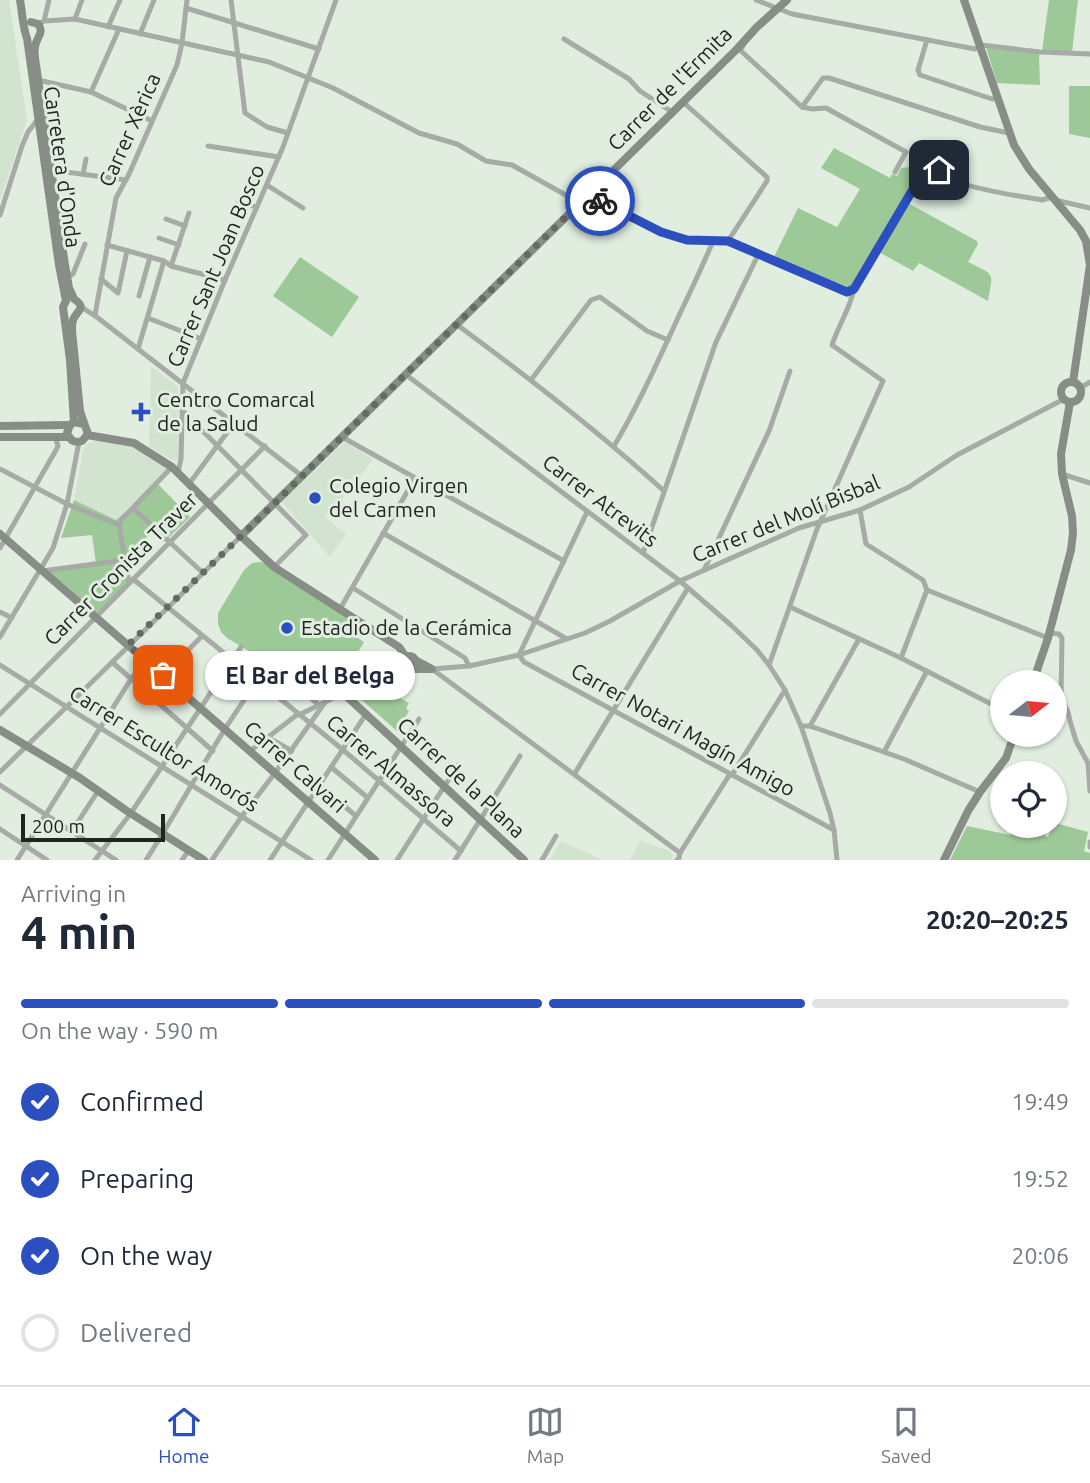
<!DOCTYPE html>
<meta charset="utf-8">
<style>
:root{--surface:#fff;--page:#f2f2f3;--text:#1f2937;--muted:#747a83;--line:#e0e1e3;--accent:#2b4fbe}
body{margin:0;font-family:Ubuntu,sans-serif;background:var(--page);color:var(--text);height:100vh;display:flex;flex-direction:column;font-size:26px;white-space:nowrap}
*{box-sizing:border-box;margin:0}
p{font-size:23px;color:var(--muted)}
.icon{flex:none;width:38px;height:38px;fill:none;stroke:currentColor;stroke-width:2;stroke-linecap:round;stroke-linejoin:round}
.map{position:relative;height:860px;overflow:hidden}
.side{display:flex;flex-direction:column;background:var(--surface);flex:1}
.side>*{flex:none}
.needle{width:46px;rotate:74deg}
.controls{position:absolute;left:990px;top:670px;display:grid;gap:14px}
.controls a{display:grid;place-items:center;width:77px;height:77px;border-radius:50%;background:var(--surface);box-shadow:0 2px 5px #0004;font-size:35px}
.scale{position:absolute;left:21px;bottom:18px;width:144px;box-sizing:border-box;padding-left:7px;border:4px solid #212520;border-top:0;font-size:19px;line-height:24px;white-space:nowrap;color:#212520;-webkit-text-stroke:5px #e0eddf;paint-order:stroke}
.pin{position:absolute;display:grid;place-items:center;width:60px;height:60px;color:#fff;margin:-30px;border-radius:14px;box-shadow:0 4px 10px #0006}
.courier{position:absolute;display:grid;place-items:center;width:70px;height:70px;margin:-35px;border:5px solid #2b4fbe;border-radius:50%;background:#fff;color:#222;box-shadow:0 2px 9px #0007}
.bubble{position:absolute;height:49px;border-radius:24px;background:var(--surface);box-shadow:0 2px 5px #0004;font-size:23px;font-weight:700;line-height:49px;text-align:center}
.headline em{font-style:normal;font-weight:700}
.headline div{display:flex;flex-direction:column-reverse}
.headline{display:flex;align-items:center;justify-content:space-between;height:119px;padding:0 21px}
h1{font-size:46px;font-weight:700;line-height:52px}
.bar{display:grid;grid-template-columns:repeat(4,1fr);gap:10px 7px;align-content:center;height:84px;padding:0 21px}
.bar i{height:9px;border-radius:5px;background:var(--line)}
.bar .current{background:var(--accent)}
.bar p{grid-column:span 4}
ol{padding:0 21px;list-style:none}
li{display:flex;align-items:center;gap:21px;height:77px}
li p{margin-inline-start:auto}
li .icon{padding:7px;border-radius:50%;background:var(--accent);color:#fff;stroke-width:4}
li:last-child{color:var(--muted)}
li i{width:38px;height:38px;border:4px solid var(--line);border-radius:50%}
.menu{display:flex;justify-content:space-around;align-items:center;height:98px;border-top:2px solid var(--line);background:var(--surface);font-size:19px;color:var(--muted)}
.menu a{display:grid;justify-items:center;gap:4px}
.menu .current{color:var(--accent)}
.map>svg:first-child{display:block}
</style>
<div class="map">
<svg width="1090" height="860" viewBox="0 0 1090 860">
<rect width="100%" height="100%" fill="#e0eddf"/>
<g fill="#d2e4d0">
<polygon points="0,0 9,0 27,120 0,200"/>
<polygon points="151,366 178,387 179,459 173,461 149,446"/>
<polygon points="96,441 133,446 169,469 116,520 74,500 83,451 87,444"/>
<polygon points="345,442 373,459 348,493 325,517 346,534 330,557 282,502"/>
<polygon points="561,841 603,860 550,860"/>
<polygon points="640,841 668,850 673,855 672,858 670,860 630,860"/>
</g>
<g fill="#9dc898">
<polygon points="1049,0 1078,0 1072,52 1042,51"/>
<polygon points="986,47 1039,54 1040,85 997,83"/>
<polygon points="1069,86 1090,86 1090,138 1069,134"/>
<polygon points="834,148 890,178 892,174 897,176 901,168 909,167 920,172 853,284 848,287 774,257 798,208 837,227 860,189 821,168"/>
<path d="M908 203 977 241 978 244 968 262C996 276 993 271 988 301L919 263 913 271 879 252Z"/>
<polygon points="300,257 359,297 332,337 273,296"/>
<polygon points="158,484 190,517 164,542 152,532 127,557 129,583 95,614 45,570 96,564 92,535 61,538 74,500 116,520"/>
<polygon points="260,562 268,564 355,619 355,636 364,642 338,686 330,682 315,690 227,638 221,632 218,624 218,613 244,570 252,563"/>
<polygon points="388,681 393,694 409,703 406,708 409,711 397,731 354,693"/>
<polygon points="1055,823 1088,832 1084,851 1090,853 1090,860 950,860 967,826 1010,835 1013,826 1047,826 1045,836 1048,837 1052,826 1055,826"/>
</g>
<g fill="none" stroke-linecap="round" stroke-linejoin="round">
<g stroke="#a6aba5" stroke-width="5">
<polyline points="231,0 245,113 267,127 288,133"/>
<polyline points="756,0 792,14 975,49 981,45 1040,52 1090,54"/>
<polyline points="186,8 319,49"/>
<polyline points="75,19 82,0"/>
<polyline points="44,21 49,0"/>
<polyline points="38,24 44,21 75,19 269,62 333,88 419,133 457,144 486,161 512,165 580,203"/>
<polyline points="108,27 120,0"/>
<polyline points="140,34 154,0"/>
<polyline points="564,39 629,79 640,91 672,112"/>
<polyline points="927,40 918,70 920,75 992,99 998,98"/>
<polyline points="743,46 740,50 802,107 812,109 826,108 906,152 895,172"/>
<polyline points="38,80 91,92 152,121"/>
<polyline points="91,92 119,29"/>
<polyline points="683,102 767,177 767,181 728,241"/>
<polyline points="802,107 823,78 829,78 980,127 1009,133"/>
<polyline points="208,146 279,157"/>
<polyline points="51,170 126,180"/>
<polyline points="83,174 86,159"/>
<polyline points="267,185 303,208"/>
<polyline points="588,195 661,232 687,240 728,241 847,292 854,289"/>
<polyline points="1055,200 1090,208"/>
<polyline points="238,203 257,207"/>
<polyline points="0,215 22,146 28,132 38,119"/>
<polyline points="166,219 185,226"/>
<polyline points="159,238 179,245"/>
<polyline points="107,245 164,261 171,266 225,280"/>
<polyline points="171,266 189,213"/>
<polyline points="67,278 73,274 85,244"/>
<polyline points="101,279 118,293 127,251"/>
<polyline points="139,296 150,257"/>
<polyline points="80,306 98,318 302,476"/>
<polyline points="95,315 116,198 129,174 177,65 182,43 187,0"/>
<polyline points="148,318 201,339"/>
<path d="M456 324C528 377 598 431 664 491"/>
<polyline points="138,349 164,261"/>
<polyline points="405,374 680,581 732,626 757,650 769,665 785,690 801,726 830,813 834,830 837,860"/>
<polyline points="531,380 591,300 600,297 647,331 668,340"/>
<polyline points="1080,388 1090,382"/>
<polyline points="183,411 306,535 274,567"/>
<polyline points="342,437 564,561"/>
<path d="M614 446C638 406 657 363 677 320 689 294 702 268 713 241"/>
<polyline points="0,469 67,504 119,525"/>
<polyline points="178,472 181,459 183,383 225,280 283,147 336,0"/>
<polyline points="1062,474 1090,483"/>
<polyline points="189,484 234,423"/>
<polyline points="133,508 203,573"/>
<polyline points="860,510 866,544 923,580 927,590 1048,638"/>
<polyline points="587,512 519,655 524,662 834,830"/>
<polyline points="383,533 567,639"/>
<polyline points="0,548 56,450 58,446 55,436"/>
<polyline points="643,553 716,342 758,255"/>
<polyline points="704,570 769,431 790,371"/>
<polyline points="42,571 125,560"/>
<polyline points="133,579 342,749 461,851"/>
<polyline points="129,583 119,525 122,519 172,467"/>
<polyline points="353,588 465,658 469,666"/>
<polyline points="790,607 901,658 1003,710"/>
<polyline points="340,609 415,478"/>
<polyline points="0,612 12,618"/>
<polyline points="1050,633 1059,634 1062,638 1061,698 1068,712 1070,721 1076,741 1088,763 1090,791"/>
<polyline points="0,637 53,548 67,504 79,442"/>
<polyline points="901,658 927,590"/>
<polyline points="112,662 213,751"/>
<polyline points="0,665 311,860"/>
<path d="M769 665 817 529 883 381 832 345C838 326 850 309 854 289L922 174C940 163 945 177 961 183 987 192 1015 195 1042 200L1052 197"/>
<polyline points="432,669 469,666 519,655 585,633 610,621 680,581 799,528 860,510 909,487 957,455 1064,399"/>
<polyline points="432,669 680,853"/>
<polyline points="395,674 407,670"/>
<polyline points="147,692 202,636"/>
<polyline points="0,714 265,446"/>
<polyline points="299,715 343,693"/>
<polyline points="801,726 810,726 904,759 980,792"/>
<polyline points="810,726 859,639"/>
<polyline points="267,737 292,751"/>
<polyline points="250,751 298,714"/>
<polyline points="884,752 927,671"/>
<polyline points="331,767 368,798"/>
<polyline points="0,772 241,536"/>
<polyline points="575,773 688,588"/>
<polyline points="732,775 785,690"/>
<polyline points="0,785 116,860"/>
<polyline points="319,785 356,816"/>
<polyline points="0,829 47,860"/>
<polyline points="72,831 98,791"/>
<polyline points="1090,842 1090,847"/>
<polyline points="17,860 131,679 147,661"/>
<polyline points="95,860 131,813 241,647"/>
<path d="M146 860C174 817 198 772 225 729 239 707 254 687 266 664L276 672 284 675 319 705"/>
<polyline points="182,860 189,850"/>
<polyline points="212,860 242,816 275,773 326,701"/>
<polyline points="270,860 366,714"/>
<polyline points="328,860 419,719"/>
<polyline points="397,860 458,765"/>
<polyline points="455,860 520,756"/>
<polyline points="542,860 556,836"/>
<polyline points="677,860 679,858 680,853 730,774"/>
</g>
<g stroke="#868e85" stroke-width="8">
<path d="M20 0C22 10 23 30 27 38L59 265 66 301 63 307 70 360 74 422"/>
<polyline points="964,0 1014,145 1029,169 1080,230 1086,241 1090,265 1073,382"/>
<path d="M31 22 38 24C45 33 36 37 35 47 34 51 35 54 35 58L65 265 69 288 74 299C88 308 76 311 73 320 72 323 72 328 72 331L80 411 88 434 82 441C75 443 70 441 67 433L70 425 74 422 84 424"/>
<circle cx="1071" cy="392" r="10"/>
<polyline points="0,426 70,425"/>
<polyline points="87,435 134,443 172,467 241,536 274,567 399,647 404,654 404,658"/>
<polyline points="0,437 69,437"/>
<polyline points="0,534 375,860"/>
<polyline points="241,536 736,50 757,27 787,0"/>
<circle cx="409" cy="663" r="7"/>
<polyline points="402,663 393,675 343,693 524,860"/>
<polyline points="413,669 432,669 415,660"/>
<polyline points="1033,682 1048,638 1071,550 1073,533 1072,516 1062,474 1061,454 1070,402"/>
<polyline points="0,730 80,778 127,811 204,860"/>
<polyline points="944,860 968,811 980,792 1006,758 1014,735"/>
</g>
</g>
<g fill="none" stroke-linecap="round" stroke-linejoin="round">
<polyline stroke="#646b63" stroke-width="7" stroke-dasharray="0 12.6" points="163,675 128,645 238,539 588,195 600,201"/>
<polyline stroke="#2b4fbe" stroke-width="9" points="600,201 661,232 687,240 728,241 847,292 854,289 922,174 930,169 939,170"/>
</g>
<g fill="#2b4fbe" stroke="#e0eddf" stroke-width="2.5">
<path d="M137.5 401.5h7v7h7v7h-7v7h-7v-7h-7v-7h7z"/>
<circle cx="315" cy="498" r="7"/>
<circle cx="287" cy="628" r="7"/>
</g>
<g text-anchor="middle" stroke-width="6" stroke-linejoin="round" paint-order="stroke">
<g font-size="21" fill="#212520" stroke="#e0eddf">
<text transform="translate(670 89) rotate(-45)" y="7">Carrer de l'Ermita</text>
<text transform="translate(130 130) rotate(-66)" y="7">Carrer Xèrica</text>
<text transform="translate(62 167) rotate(82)" y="7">Carretera d'Onda</text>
<text transform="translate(216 266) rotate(-67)" y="7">Carrer Sant Joan Bosco</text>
<text transform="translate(600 501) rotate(37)" y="7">Carrer Atrevits</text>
<text transform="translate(786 519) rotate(-22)" y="7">Carrer del Molí Bisbal</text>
<text transform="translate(121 569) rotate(-45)" y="7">Carrer Cronista Traver</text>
<text transform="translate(683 730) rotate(29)" y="7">Carrer Notari Magín Amigo</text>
<text transform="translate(164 749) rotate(32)" y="7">Carrer Escultor Amorós</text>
<text transform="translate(295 767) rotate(41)" y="7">Carrer Calvari</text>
<text transform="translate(391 771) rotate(40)" y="7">Carrer Almassora</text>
<text transform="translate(461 778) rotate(43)" y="7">Carrer de la Plana</text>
</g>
<g font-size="21" fill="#212520" stroke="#e0eddf" text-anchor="start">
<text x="157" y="407">Centro Comarcal<tspan x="157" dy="24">de la Salud</tspan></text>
<text x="329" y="493">Colegio Virgen<tspan x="329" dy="24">del Carmen</tspan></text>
<text x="301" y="635">Estadio de la Cerámica</text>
</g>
</g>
</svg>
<div class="controls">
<a><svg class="needle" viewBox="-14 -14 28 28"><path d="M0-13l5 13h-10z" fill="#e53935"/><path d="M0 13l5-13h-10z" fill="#747a83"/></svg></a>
<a><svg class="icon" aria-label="locate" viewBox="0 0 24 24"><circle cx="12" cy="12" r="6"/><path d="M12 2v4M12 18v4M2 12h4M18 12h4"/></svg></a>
</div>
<div class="scale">200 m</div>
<div class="pin" style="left:163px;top:675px;background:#ea580c"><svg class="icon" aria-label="bag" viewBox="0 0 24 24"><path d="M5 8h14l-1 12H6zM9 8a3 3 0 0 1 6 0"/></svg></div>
<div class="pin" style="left:939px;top:170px;background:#1f2937"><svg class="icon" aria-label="home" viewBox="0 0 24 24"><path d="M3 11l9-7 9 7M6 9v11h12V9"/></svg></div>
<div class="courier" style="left:600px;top:201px"><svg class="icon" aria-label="bike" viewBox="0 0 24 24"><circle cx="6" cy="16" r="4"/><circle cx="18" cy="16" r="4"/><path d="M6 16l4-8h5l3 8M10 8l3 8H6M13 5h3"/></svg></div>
<div class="bubble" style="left:205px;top:651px;width:210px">El Bar del Belga</div>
</div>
<section class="side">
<div class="headline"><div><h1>4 min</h1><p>Arriving in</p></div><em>20:20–20:25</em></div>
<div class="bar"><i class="current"></i><i class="current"></i><i class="current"></i><i></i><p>On the way · 590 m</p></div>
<ol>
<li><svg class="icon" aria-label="check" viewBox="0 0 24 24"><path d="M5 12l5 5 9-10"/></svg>Confirmed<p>19:49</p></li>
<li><svg class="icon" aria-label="check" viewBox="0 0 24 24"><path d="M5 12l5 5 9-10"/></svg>Preparing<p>19:52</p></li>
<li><svg class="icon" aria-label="check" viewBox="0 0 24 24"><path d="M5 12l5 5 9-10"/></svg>On the way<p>20:06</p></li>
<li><i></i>Delivered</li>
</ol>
</section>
<nav class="menu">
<a class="current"><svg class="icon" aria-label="home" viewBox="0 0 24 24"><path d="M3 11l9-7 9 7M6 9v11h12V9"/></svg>Home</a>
<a><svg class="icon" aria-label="map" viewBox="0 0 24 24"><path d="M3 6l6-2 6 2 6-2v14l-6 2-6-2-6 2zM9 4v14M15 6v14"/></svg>Map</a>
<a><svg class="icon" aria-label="saved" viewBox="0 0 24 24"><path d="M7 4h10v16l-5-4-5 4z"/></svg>Saved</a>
</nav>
